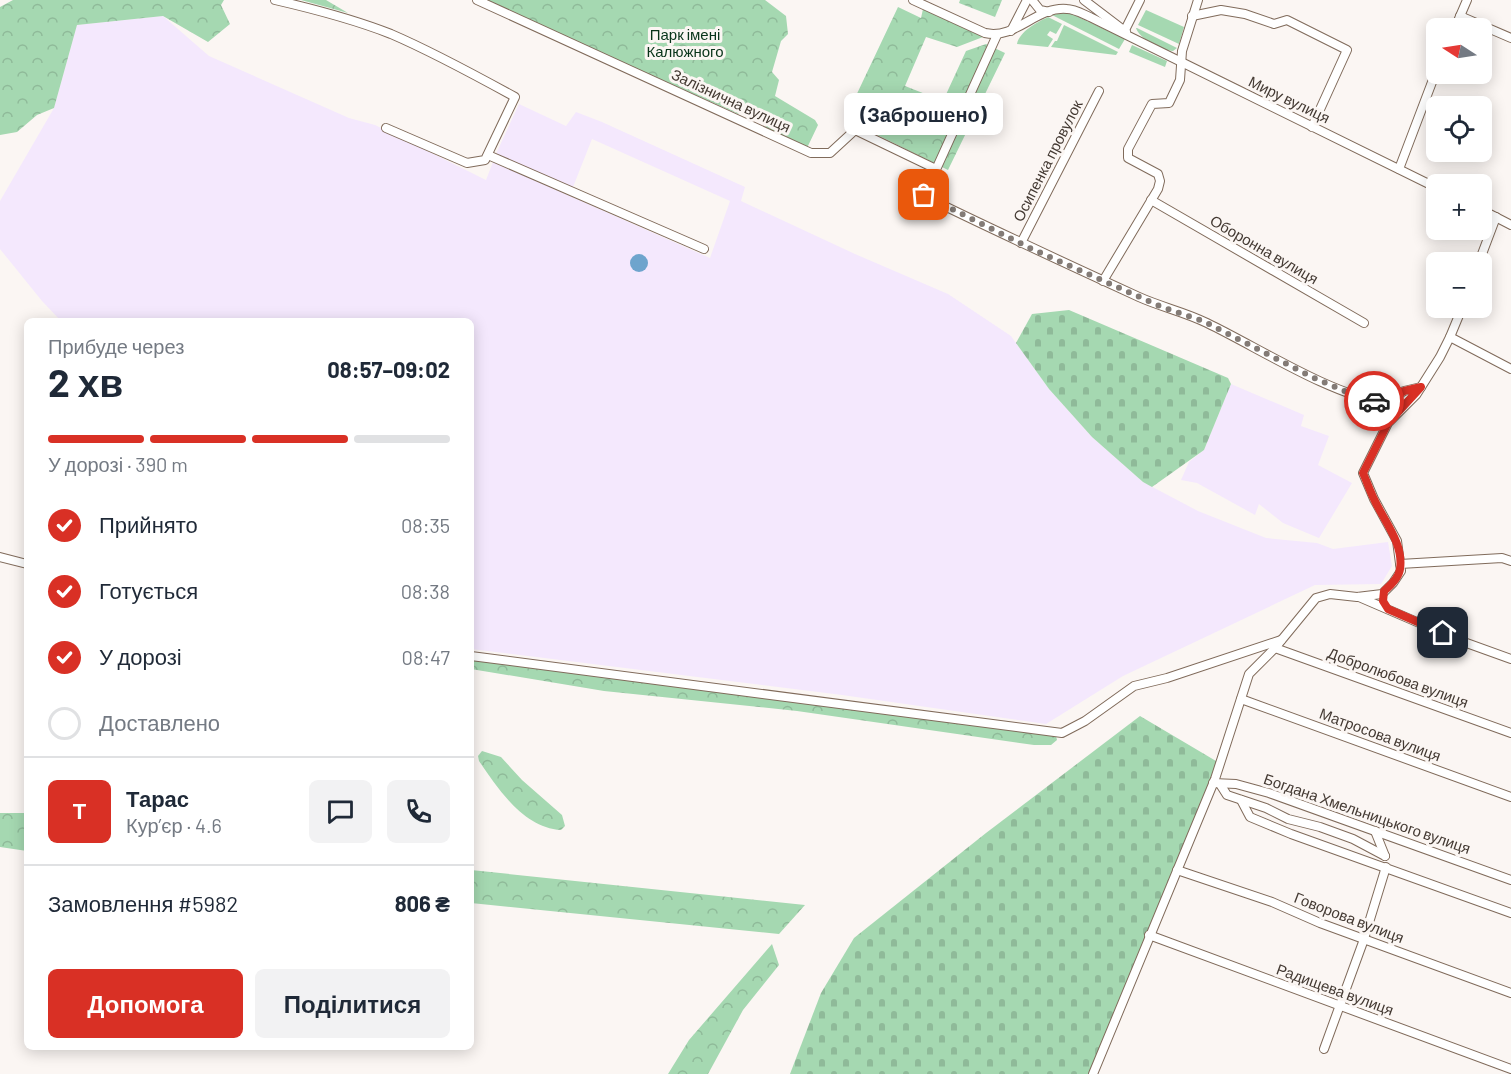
<!DOCTYPE html>
<html lang="uk">
<meta charset="utf-8">
<style>
:root{--surface:#fff;--page:#f2f2f3;--text:#1f2937;--muted:#747a83;--line:#e0e1e3;--accent:#d93025}
body{margin:0;font-family:Barlow,sans-serif;background:var(--page);color:var(--text);height:100vh;display:flex;flex-direction:column;font-size:22px;white-space:nowrap}
*{box-sizing:border-box;margin:0}
p{font-size:20px;color:var(--muted)}
.icon{flex:none;width:33px;height:33px;fill:none;stroke:currentColor;stroke-width:2;stroke-linecap:round;stroke-linejoin:round}
.map{position:relative;flex:1;overflow:hidden}
.sheet{position:absolute;left:24px;top:318px;width:450px;height:732px;display:flex;flex-direction:column;background:var(--surface);border-radius:9px;box-shadow:0 3px 15px #0003}
.sheet>*{flex:none}
.needle{width:39px;rotate:282deg}
.tools{position:absolute;left:1426px;top:18px;display:grid;gap:12px}
.tools a{display:grid;place-items:center;width:66px;height:66px;border-radius:9px;background:var(--surface);box-shadow:0 3px 15px #0003;font-size:30px}
.pin{position:absolute;display:grid;place-items:center;width:51px;height:51px;color:#fff;margin:-26px;border-radius:12px;box-shadow:0 3px 9px #0006}
.courier{position:absolute;display:grid;place-items:center;width:60px;height:60px;margin:-30px;border:4px solid #d93025;border-radius:50%;background:#fff;color:#222;box-shadow:0 2px 8px #0007}
.bubble{position:absolute;height:42px;border-radius:9px;background:var(--surface);box-shadow:0 3px 15px #0003;font-size:20px;font-weight:700;line-height:42px;text-align:center}
.summary em{font-style:normal;font-weight:700}
.summary div{display:flex;flex-direction:column-reverse}
.summary{display:flex;align-items:center;justify-content:space-between;height:102px;padding:0 24px}
h1{font-size:39px;font-weight:700;line-height:45px}
.bar{display:grid;grid-template-columns:repeat(4,1fr);gap:9px 6px;align-content:center;height:72px;padding:0 24px}
.bar i{height:8px;border-radius:4px;background:var(--line)}
.bar .current{background:var(--accent)}
.bar p{grid-column:span 4}
.line{display:flex;align-items:center;gap:15px;padding:0 24px;border-top:2px solid var(--line)}
.line div{flex:1}
.round{display:grid;place-items:center;flex:none;width:63px;height:63px;border-radius:9px;background:var(--page)}
ol{padding:0 24px;list-style:none}
li{display:flex;align-items:center;gap:18px;height:66px}
li p{margin-inline-start:auto}
li .icon{padding:6px;border-radius:50%;background:var(--accent);color:#fff;stroke-width:4}
li:last-child{color:var(--muted)}
li i{width:33px;height:33px;border:3px solid var(--line);border-radius:50%}
.primary-button{display:flex;gap:12px;margin-top:auto;padding:12px 24px}
.primary-button a{flex:1;height:69px;border-radius:9px;background:var(--accent);color:#fff;font-size:24px;font-weight:700;line-height:69px;text-align:center}
.primary-button a+a{background:var(--page);color:var(--text)}
.map>svg:first-child{display:block}
</style>
<div class="map">
<svg width="1511" height="1074" viewBox="0 0 1511 1074">
<defs>
<pattern id="forest-crowns" width="20" height="18" patternUnits="userSpaceOnUse" patternTransform="scale(1.5)"><rect width="20" height="18" fill="#a5d8b1"/><path d="M2 6a3 3 0 1 1 6 0M12 15a3 3 0 1 1 6 0" fill="none" stroke="#8fba99"/></pattern>
<pattern id="cemetery-stones" width="16" height="16" patternUnits="userSpaceOnUse" patternTransform="scale(1.5)"><rect width="16" height="16" fill="#a5d8b1"/><path d="M2 7V4a2 2 0 0 1 4 0v3zM10 15v-3a2 2 0 0 1 4 0v3z" fill="#8fba99"/></pattern>
</defs>
<rect width="100%" height="100%" fill="#fbf6f3"/>
<g fill="#f4e8fd">
<polygon points="163,16 209,56 349,118 375,125 486,180 493,162 710,258 730,201 592,139 573,187 495,156 519,104 566,126 576,112 602,122 745,187 741,201 855,254 948,294 1011,336 1049,389 1092,437 1143,482 1198,511 1266,538 1317,543 1333,549 1388,542 1392,566 1381,584 1315,585 1123,676 1046,724 842,695 471,649 471,321 61,321 42,301 0,249 0,201 54,108 77,25"/>
<polygon points="1231,384 1304,415 1301,426 1329,436 1318,465 1352,483 1319,538 1283,523 1259,504 1255,515 1197,483 1181,480 1189,462 1204,450"/>
</g>
<g fill="#a5d8b1">
<polygon points="1146,10 1184,27 1179,44 1138,25"/>
<polygon points="1068,12 1125,39 1119,49 1052,15"/>
<path d="M1048 17 1062 24 1056 34 1050 31 1047 35 1053 39 1048 47 1017 44C1020 31 1036 23 1048 17Z"/>
<polygon points="1064,25 1118,52 1116,55 1051,47 1055,41 1057,41"/>
<path d="M1136 28H1137L1177 48 1173 51C1162 50 1139 39 1136 28Z"/>
<polygon points="1132,45 1167,61 1165,67 1129,52"/>
</g>
<g fill="url(#forest-crowns)">
<polygon points="13,0 224,0 221,5 230,24 208,42 163,16 77,25 54,108 37,115 17,132 0,135 0,7"/>
<polygon points="301,0 326,0 348,13"/>
<polygon points="483,0 765,0 786,16 788,34 781,41 772,72 779,80 775,96 815,120 818,125 807,148 766,128 763,115 742,111 738,114"/>
<polygon points="960,0 1002,0 995,17 959,3"/>
<polygon points="898,7 921,18 923,9 983,37 957,47 926,37 905,86 943,101 966,51 986,44 1005,53 948,170 845,119"/>
<polygon points="471,659 857,710 1049,733 1056,736 1057,740 1051,745 1034,745 797,711 604,691 471,669"/>
<path d="M482 751 501 757 522 780 562 815 565 826 561 830C524 828 498 789 479 761L478 756Z"/>
<polygon points="0,813 27,813 27,851 0,847"/>
<polygon points="471,870 805,905 779,934 471,903"/>
<polygon points="772,944 779,965 743,1010 708,1074 668,1074 689,1040"/>
</g>
<g fill="url(#cemetery-stones)">
<polygon points="1069,310 1228,378 1231,384 1204,450 1152,487 1143,482 1092,437 1049,389 1016,343 1032,314"/>
<polygon points="1140,716 1216,761 1215,779 1089,1074 790,1074 821,993 854,938 986,833"/>
</g>
<circle fill="#6ea4cd" cx="639" cy="263" r="9"/>
<g fill="none" stroke-linecap="round" stroke-linejoin="round">
<defs>
<g id="minor">
<path d="M275 0C314 9 353 19 391 34 433 52 475 75 515 97L485 160 467 163 386 128"/>
<polyline points="477,0 811,153 830,153 855,130 936,169"/>
<path d="M913 0 985 33C1016 40 1036 6 1067 9 1074 9 1083 14 1090 17L1437 188"/>
<polyline points="1032,0 1040,10 1049,12"/>
<polyline points="1084,0 1126,32"/>
<polyline points="1192,16 1221,10 1245,14 1274,24 1287,20 1347,50 1312,127"/>
<polyline points="1460,16 1511,38"/>
<polyline points="1455,28 1467,0"/>
<polyline points="1125,30 1140,0"/>
<polyline points="1011,31 1027,0"/>
<path d="M997 35 924 196C995 231 1067 264 1139 297 1161 307 1185 312 1207 323 1259 348 1329 394 1385 403L1404 391 1421 387"/>
<polyline points="488,155 704,249"/>
<polyline points="1399,169 1437,69"/>
<polyline points="1151,200 1364,323"/>
<polyline points="1482,210 1511,225"/>
<polyline points="1021,243 1099,91"/>
<polyline points="1479,262 1496,217"/>
<polyline points="1103,281 1158,189 1160,181 1158,174 1128,158 1128,149 1152,104 1169,103 1180,80 1182,51 1198,0"/>
<polyline points="1450,337 1511,369"/>
<polyline points="0,557 27,564"/>
<polyline points="1400,564 1502,558 1511,561"/>
<polyline points="1359,597 1461,641 1511,659"/>
<polyline points="1275,648 1511,733"/>
<polyline points="471,656 1062,733 1085,721 1134,686 1167,678 1281,640"/>
<polyline points="1241,699 1511,797"/>
<polyline points="1213,783 1236,784 1269,793 1511,880"/>
<polyline points="1220,784 1227,795 1266,808 1288,819 1320,827 1353,839 1385,856"/>
<polyline points="1241,800 1250,817 1291,834 1511,913"/>
<polyline points="1375,831 1385,856"/>
<polyline points="1177,870 1272,902 1320,923 1511,993"/>
<polyline points="1149,935 1511,1069"/>
<polyline points="1324,1049 1363,942 1386,867"/>
<polyline points="1093,1074 1215,779 1249,674 1275,648 1316,598 1330,594 1357,597 1382,594 1393,583 1401,571 1397,541 1374,499 1363,473 1388,423 1416,395 1440,357 1450,337 1462,308"/>
</g>
</defs>
<use href="#minor" stroke="#806b5b" stroke-width="10"/>
<use href="#minor" stroke="#fff" stroke-width="8"/>
</g>
<g fill="none" stroke-linecap="round" stroke-linejoin="round">
<polyline stroke="#837b76" stroke-width="6" stroke-dasharray="0 10.8" points="924,195 1032,249 1162,307 1203,321 1312,377 1365,400 1374,401"/>
<path stroke="#d93025" stroke-width="8" d="M1374 401 1385 403 1404 391 1421 387 1388 423 1363 473C1367 482 1370 491 1374 499 1384 521 1404 544 1400 569 1399 578 1390 586 1384 591L1383 601 1388 609 1443 633"/>
</g>
<g text-anchor="middle" stroke-width="6" stroke-linejoin="round" paint-order="stroke">
<g font-size="15" fill="#083419" stroke="#fbf6f3">
<text x="685" y="40">Парк імені<tspan x="685" dy="17">Калюжного</tspan></text>
</g>
<g font-size="15" fill="#433932" stroke="#fbf6f3">
<text transform="translate(1289 100) rotate(26)" y="5">Миру вулиця</text>
<text transform="translate(731 101) rotate(25)" y="5">Залізнична вулиця</text>
<text transform="translate(1048 161) rotate(-63)" y="5">Осипенка провулок</text>
<text transform="translate(1264 250) rotate(30)" y="5">Оборонна вулиця</text>
<text transform="translate(1398 678) rotate(20)" y="5">Добролюбова вулиця</text>
<text transform="translate(1380 735) rotate(20)" y="5">Матросова вулиця</text>
<text transform="translate(1367 814) rotate(19)" y="5">Богдана Хмельницького вулиця</text>
<text transform="translate(1349 918) rotate(21)" y="5">Говорова вулиця</text>
<text transform="translate(1335 990) rotate(20)" y="5">Радищева вулиця</text>
</g>
</g>
</svg>
<div class="tools">
<a><svg class="needle" viewBox="-14 -14 28 28"><path d="M0-13l5 13h-10z" fill="#e53935"/><path d="M0 13l5-13h-10z" fill="#747a83"/></svg></a>
<a><svg class="icon" aria-label="locate" viewBox="0 0 24 24"><circle cx="12" cy="12" r="6"/><path d="M12 2v4M12 18v4M2 12h4M18 12h4"/></svg></a>
<a>+</a>
<a>−</a>
</div>
<div class="pin" style="left:924px;top:195px;background:#ea580c"><svg class="icon" aria-label="bag" viewBox="0 0 24 24"><path d="M5 8h14l-1 12H6zM9 8a3 3 0 0 1 6 0"/></svg></div>
<div class="pin" style="left:1443px;top:633px;background:#1f2937"><svg class="icon" aria-label="home" viewBox="0 0 24 24"><path d="M3 11l9-7 9 7M6 9v11h12V9"/></svg></div>
<div class="courier" style="left:1374px;top:401px"><svg class="icon" aria-label="car" viewBox="0 0 24 24"><path d="M5 17H2v-5l4-1 3-4h7l3 4 3 1v5h-3M9 17h6M6 11h13"/><circle cx="7" cy="17" r="2"/><circle cx="17" cy="17" r="2"/></svg></div>
<div class="bubble" style="left:844px;top:93px;width:159px">(Заброшено)</div>
<section class="sheet">
<div class="summary"><div><h1>2 хв</h1><p>Прибуде через</p></div><em>08:57–09:02</em></div>
<div class="bar"><i class="current"></i><i class="current"></i><i class="current"></i><i></i><p>У дорозі · 390 m</p></div>
<ol>
<li><svg class="icon" aria-label="check" viewBox="0 0 24 24"><path d="M5 12l5 5 9-10"/></svg>Прийнято<p>08:35</p></li>
<li><svg class="icon" aria-label="check" viewBox="0 0 24 24"><path d="M5 12l5 5 9-10"/></svg>Готується<p>08:38</p></li>
<li><svg class="icon" aria-label="check" viewBox="0 0 24 24"><path d="M5 12l5 5 9-10"/></svg>У дорозі<p>08:47</p></li>
<li><i></i>Доставлено</li>
</ol>
<div class="line" style="height:108px"><b class="round" style="background:var(--accent);color:#fff">Т</b><div><b>Тарас</b><p>Кур’єр · 4.6</p></div><a class="round"><svg class="icon" aria-label="chat" viewBox="0 0 24 24"><path d="M4 5h16v11H9l-5 4z"/></svg></a><a class="round"><svg class="icon" aria-label="phone" viewBox="0 0 24 24"><path d="M5 4h4l2 5-3 2q2 4 5 5l2-3 5 2v4C11 20 4 13 5 4z"/></svg></a></div>
<div class="line" style="height:78px"><div>Замовлення #5982</div><b>806 ₴</b></div>
<div class="primary-button"><a>Допомога</a><a>Поділитися</a></div>
</section>
</div>
